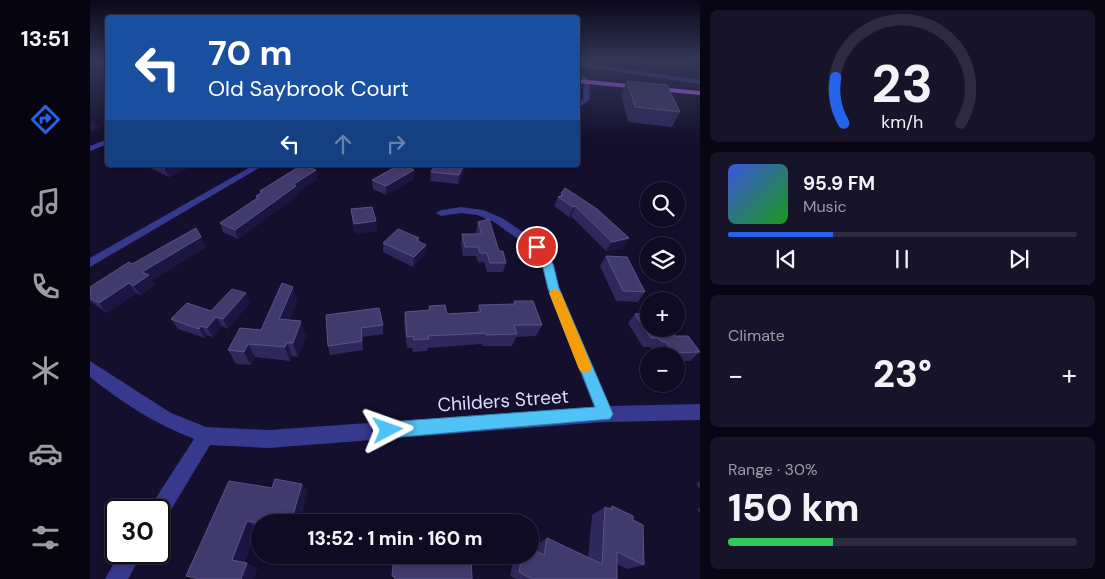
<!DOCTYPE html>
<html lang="en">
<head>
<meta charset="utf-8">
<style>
	:root { --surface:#0e0b22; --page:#17142a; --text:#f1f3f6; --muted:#9b9ba5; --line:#2e2b40; --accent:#2563eb }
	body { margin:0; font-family:"DM Sans",sans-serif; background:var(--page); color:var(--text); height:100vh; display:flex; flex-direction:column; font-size:19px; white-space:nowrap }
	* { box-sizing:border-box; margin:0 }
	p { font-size:16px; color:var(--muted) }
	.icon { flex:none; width:28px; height:28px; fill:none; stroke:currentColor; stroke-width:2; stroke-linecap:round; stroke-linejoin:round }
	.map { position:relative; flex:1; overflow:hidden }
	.sheet { display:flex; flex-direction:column; gap:10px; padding:10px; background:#080613; width:405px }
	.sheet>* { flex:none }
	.guide { position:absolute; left:15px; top:15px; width:475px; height:152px; border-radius:5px; box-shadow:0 2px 8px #0003,0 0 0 1px var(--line); background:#1a4fa0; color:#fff; overflow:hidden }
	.controls { position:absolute; left:550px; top:182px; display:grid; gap:10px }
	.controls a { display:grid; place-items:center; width:45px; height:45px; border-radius:50%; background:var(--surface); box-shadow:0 2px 8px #0003,0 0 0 1px var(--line); font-size:25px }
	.speed { position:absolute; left:15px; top:499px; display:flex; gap:10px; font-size:25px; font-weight:700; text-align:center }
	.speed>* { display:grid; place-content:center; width:65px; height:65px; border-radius:50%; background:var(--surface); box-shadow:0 2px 8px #0003,0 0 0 1px var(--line); line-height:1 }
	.speed .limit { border:2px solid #111; border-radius:8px; background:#fff; color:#111 }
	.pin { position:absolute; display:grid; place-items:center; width:42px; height:42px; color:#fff; margin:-21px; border:2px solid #fff; border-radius:50%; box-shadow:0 1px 5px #0007 }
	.me { position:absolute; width:55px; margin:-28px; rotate:86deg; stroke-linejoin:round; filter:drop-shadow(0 0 4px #0008) }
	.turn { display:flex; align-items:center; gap:18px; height:105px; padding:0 20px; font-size:22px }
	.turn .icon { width:65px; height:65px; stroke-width:2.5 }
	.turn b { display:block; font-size:35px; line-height:42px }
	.lanes { display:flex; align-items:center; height:48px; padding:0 20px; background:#0003; justify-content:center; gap:25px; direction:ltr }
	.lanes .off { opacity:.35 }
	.big { font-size:38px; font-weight:800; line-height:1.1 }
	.sheet .widget { flex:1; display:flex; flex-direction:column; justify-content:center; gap:8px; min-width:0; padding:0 18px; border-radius:8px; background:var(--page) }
	.sheet .dial { align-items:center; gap:0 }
	.dial svg { height:130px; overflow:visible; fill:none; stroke:var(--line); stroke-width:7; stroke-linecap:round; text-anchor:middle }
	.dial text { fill:var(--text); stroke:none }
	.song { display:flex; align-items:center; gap:15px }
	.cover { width:60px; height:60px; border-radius:8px; background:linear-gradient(135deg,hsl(230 70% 55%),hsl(120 70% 35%)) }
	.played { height:5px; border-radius:2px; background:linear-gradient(90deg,var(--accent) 30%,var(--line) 30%) }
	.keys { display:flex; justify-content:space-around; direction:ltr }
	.heat { display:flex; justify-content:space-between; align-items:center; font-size:28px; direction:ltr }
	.charge { height:8px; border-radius:4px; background:linear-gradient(90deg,#34c759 30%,var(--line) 0) }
	.trip { position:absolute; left:161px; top:514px; width:288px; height:50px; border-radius:25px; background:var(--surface); box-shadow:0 2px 8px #0003,0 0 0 1px var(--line); font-weight:800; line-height:50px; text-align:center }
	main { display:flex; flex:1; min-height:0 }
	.dock { display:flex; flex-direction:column; width:90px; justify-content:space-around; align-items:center; background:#06040e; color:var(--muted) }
	.dock .icon { width:35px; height:35px }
	.dock .current { color:var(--accent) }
	.dock b { font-size:22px; color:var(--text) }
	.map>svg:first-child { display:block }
</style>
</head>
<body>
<main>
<nav class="dock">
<b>13:51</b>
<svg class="icon current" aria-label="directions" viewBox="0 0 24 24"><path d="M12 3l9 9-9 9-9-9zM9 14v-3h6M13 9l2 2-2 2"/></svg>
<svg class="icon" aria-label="music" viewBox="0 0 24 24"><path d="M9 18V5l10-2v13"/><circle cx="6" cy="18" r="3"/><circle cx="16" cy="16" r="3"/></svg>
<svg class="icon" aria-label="phone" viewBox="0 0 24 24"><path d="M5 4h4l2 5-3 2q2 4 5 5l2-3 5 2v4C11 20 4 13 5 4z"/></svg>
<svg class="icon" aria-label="climate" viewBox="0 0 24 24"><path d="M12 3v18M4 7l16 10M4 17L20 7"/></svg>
<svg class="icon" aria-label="car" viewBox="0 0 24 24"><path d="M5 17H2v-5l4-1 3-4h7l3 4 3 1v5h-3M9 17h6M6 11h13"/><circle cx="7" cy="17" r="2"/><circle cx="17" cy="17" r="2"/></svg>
<svg class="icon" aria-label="filters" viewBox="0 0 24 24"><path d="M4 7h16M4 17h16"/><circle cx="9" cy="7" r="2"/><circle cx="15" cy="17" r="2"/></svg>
</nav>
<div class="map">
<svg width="610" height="579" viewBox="0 0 610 579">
	<rect width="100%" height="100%" fill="#130f2d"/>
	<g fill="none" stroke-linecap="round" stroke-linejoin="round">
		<!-- minor -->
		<path fill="#37398f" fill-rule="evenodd" d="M494 75 500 82 499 100 488 108V103L493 99 494 82 491 77Z
			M18 139V144L0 151V146Z
			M164 165H174L0 267V258Z
			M371 207 393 210 412 218 451 244 464 264 469 288 520 406 610 404V420L515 422 179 448 120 445 76 518 69 521V510H60L62 504 104 439C66 424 32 403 0 377V361L81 413 116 427 179 430 504 407 457 288 452 264 443 250 404 222 387 215 371 213 351 216 346 213 351 210Z
			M30 552H53L38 579H15Z"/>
		<!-- tertiary -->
		<path fill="#37398f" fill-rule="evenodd" d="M488 62 610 80V84L488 66Z"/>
		<!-- primary -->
		<path fill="#bb62ff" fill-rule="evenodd" d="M488 79 610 91V95L488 83Z"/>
	</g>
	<!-- wall -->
	<path fill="#2e285b" d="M0 60H18L8 67 0 65Z
		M533 60H593L588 69Z
		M537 81 590 112 582 127 538 122 531 95Z
		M54 165H103L79 177Z
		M375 169 368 184 340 181 341 172Z
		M228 179 207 192 208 195 148 239 133 232 130 223 166 199V196L171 193 170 191Z
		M324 179 296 195 283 189 282 180Z
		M471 193 539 238 533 248 516 251 481 216 479 217 464 206 468 197 470 196Z
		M261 209 286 221 287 231 265 234 262 218Z
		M388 222 416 263 413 272H397L394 262H388L386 256H373L371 243 372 234H387L386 231Z
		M329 238V241L336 245 335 254 323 267 293 252V243Z
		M116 247 62 280 65 285 51 295 46 293 17 313 0 301V287L42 264Z
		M516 256 555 292 548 302 526 301 510 266Z
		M156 293 160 302 138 329 132 326 123 337 117 335 115 338 88 329 81 319 121 311Z
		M424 301 452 325 446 336 426 337 422 346H392V344L338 348 337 351 323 352 322 348H317L314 324 315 312 338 311 339 306 357 314 387 312 389 305H423Z
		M207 302 199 320 216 335 208 357 202 356 200 361 165 357 161 365 146 364 138 350 171 330Z
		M545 314 585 336 610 352 600 361H586V356H571L567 351H563L560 347H553L538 323Z
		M236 315 293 325V334L272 337 273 350 240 355 238 346Z
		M610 481V489L606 484Z
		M212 484 218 492 170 522V529L167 528 154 563 167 568 163 579H108L182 488Z
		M522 506 543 520 554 565 537 569 527 564V579H426L420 576 424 555H440L445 550 447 544 457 538 498 558 502 515 515 507 518 508Z
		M610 507V513L607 510Z"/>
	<!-- shaded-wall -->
	<path fill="#1b1641" d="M5 60H18V65L8 67Z
		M4 121 9 129 0 132V123Z
		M82 165H103L79 177 74 168Z
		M374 165H376L375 169 368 184 369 175Z
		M226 170 228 179 207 192 208 195 148 239 145 230 204 184Z
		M324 170V179L296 195V186Z
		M485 206 481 216 479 217 483 207Z
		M286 221 287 231 265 234 264 224Z
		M111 237 116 247 62 280 65 285 51 295 43 286 52 272Z
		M539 238 533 248 516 251 522 242Z
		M336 245 335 254 323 267 324 257Z
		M39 283 46 293 17 313 9 303Z
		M203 287 207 302 194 333 189 319Z
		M156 293 160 302 138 329 133 319Z
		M126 317 132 326 123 337 117 328Z
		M211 321 216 335 208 357 203 343Z
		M111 326 117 335 115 338 109 329Z
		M197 343 202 356 200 361 195 347Z
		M158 344 165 357 161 365 154 352Z
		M212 484 218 492 210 522H201Z
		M157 521 167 528 153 565 142 560Z
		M157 563 167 568 163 579H151Z"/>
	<!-- building -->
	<path fill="#413b6d" stroke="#595484" d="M573 60H593L591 63Z
		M537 81 577 85 590 112 545 107Z
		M67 165H82L74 168Z
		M212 165 226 170 204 184 206 186 145 230 130 223 169 197 166 196 172 192 170 191Z
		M309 165H313L324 170 296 186 282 180Z
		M345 165H374L369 175 341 172Z
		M475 188 507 209 539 238 522 242 485 206 483 207 468 197 473 195 471 193Z
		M282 207 286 221 264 224 261 209Z
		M399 219 409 251H413L416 263H400L397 253H390L388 247H375L372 234H392L388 222Z
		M106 228 111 237 52 272 59 275 43 286 39 283 9 303 0 298V287L39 262 42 264Z
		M308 229 329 238 326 240 336 245 324 257 293 243Z
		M516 256 537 257 555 292 533 291Z
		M192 283 203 287 189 319 211 321 203 343H197L195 347 158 344 154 352 138 350 150 328 171 330Z
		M142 289 156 293 133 319 126 317 117 328 111 326 109 329 81 319 97 303 121 311Z
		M424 301H443L452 325H424L427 334 396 335V333L338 336 339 339 324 340 323 336 317 337 315 312 340 310 339 306 355 305 357 314 391 312 389 305 425 304Z
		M289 308 293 325 271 328 272 341 238 346 236 315Z
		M559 313V329H580L585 336H598L610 352 583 353 576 342H572L568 338H561L545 314Z
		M185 479 212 484 201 522 170 523 157 521 142 560 157 563 151 579H109L96 576 139 481 182 488Z
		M522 506 543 516V520L553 525 554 565 527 552V579H442L429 572 432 555H440V548L454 555 457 538 512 564 515 507 522 510Z
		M304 555H381L382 579H304L305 577 302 576Z"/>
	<!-- sky -->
	<linearGradient id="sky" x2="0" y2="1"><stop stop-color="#0a0819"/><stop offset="0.43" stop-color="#333757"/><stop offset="1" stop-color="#333757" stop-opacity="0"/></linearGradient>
	<rect width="610" height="141" fill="url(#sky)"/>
	<!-- route -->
	<path fill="#4fc3f7" stroke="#337fa1" d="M447 244 451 245 463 264 469 288 523 414 520 419 298 438 292 435 290 430 292 425 298 422 505 407 458 288 452 264 442 247Z"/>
	<!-- slow -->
	<path fill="#f59e0b" d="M465 288 471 293 502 367 500 371 495 373 490 371 488 367 459 293Z"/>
	<g text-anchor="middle" stroke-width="5" stroke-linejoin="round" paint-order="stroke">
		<!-- near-street labels -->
		<g font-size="19" fill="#dddbff" stroke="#130f2d">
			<text transform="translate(413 400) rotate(-4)" y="7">Childers Street</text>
		</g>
	</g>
</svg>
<div class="controls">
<a><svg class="icon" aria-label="search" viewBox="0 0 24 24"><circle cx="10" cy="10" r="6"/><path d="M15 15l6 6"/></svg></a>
<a><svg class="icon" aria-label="layers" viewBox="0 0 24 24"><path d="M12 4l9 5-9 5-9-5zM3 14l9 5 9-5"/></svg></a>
<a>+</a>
<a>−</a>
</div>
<div class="speed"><div class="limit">30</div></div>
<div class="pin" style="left:447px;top:247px;background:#d93025"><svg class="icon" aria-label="arrive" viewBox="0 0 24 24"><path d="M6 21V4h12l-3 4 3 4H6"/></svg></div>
<svg class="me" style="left:298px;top:430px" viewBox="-20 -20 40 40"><path d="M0-17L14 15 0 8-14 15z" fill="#4fc3f7" stroke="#fff" stroke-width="4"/></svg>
<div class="trip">13:52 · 1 min · 160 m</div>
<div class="guide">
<div class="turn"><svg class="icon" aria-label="left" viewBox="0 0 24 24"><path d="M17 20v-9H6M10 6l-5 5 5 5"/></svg><div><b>70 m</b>Old Saybrook Court</div></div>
<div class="lanes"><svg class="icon" aria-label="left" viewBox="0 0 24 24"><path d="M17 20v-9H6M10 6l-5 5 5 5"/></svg><svg class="icon off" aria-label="ahead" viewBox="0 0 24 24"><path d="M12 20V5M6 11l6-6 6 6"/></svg><svg class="icon off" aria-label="right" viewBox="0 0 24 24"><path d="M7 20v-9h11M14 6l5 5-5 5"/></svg></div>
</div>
</div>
<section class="sheet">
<div class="widget dial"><svg viewBox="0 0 100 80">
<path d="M14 69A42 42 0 1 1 86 69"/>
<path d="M14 69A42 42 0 0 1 9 41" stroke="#2563eb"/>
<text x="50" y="56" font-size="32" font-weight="700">23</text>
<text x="50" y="72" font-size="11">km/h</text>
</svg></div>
<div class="widget">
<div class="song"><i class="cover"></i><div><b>95.9 FM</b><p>Music</p></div></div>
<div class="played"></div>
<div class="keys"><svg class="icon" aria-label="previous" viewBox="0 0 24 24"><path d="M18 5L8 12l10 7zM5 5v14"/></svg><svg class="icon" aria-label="pause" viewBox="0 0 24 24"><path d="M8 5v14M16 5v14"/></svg><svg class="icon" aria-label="next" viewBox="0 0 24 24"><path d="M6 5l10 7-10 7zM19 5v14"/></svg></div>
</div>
<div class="widget"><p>Climate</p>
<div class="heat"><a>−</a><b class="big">23°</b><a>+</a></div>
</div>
<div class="widget"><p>Range · 30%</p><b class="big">150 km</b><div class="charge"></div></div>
</section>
</main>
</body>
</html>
